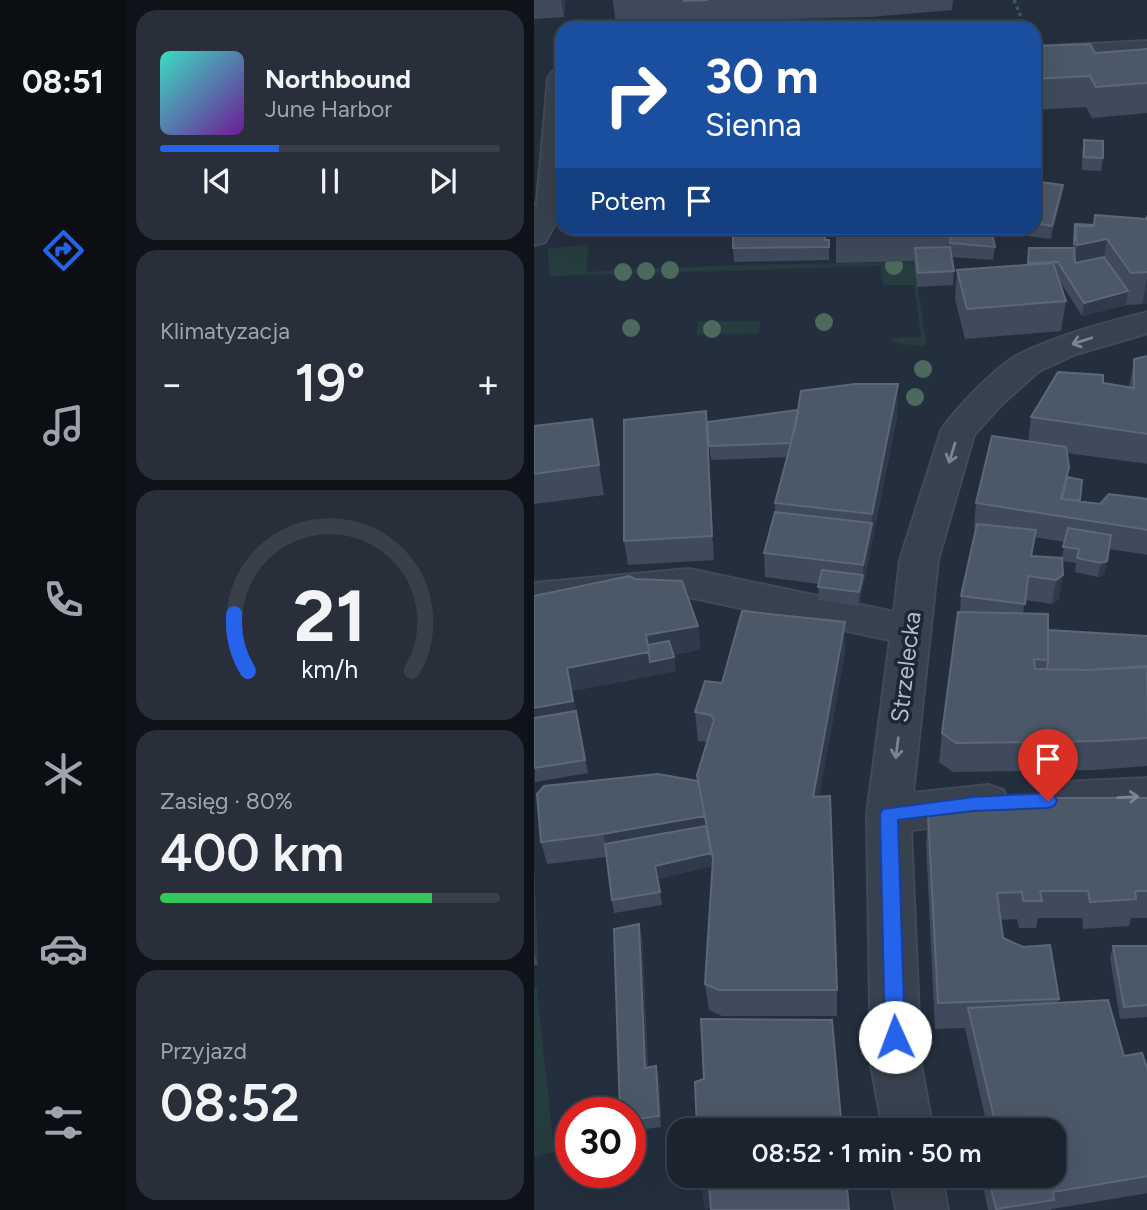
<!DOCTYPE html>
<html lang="pl">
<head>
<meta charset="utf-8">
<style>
	:root { --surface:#1b232e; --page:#282f3a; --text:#f1f3f6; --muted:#a0a4aa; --line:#39404a; --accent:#2563eb }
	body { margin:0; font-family:Figtree,sans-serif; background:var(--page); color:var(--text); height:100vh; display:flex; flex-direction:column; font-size:26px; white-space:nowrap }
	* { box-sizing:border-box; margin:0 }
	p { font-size:23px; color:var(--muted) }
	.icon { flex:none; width:38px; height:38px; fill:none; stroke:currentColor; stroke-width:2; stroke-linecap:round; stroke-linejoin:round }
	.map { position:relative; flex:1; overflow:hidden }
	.details { display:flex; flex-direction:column; gap:10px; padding:10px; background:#0f1319; width:408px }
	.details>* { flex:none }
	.banner { position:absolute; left:21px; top:21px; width:486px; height:214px; border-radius:21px; box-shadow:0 7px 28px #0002,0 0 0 2px var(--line); background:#1a4fa0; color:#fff; overflow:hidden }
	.speed { position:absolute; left:21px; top:1097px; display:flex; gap:14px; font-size:35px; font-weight:700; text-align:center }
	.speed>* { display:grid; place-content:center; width:91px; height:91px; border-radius:50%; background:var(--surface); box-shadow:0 7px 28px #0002,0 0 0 2px var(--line); line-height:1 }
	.speed .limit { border:10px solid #d22; background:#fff; color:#111 }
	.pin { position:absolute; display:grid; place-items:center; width:60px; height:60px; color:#fff; margin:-72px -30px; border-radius:50% 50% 50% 0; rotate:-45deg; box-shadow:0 0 7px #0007 }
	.pin .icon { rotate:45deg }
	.me { position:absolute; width:77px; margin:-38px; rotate:358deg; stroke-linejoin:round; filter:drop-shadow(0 0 5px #0008) }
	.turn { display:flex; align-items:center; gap:24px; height:147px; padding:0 35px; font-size:32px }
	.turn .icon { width:91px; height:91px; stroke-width:2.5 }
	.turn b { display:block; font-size:49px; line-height:60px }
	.then { display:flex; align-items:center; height:66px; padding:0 35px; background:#0003; gap:14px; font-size:26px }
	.big { font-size:52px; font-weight:600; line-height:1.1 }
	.details .widget { flex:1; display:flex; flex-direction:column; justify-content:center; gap:10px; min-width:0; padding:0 24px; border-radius:21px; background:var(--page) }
	.details .dial { align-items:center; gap:0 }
	.dial svg { height:182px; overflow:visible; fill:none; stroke:var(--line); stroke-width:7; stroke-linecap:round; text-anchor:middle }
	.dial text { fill:var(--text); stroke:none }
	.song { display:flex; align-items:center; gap:21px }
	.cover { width:84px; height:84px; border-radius:10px; background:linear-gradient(135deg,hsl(170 70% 55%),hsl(280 70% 35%)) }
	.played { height:7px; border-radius:4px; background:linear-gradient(90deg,var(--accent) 35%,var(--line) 35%) }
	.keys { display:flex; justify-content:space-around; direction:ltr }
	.heat { display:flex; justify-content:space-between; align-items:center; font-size:38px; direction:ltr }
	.charge { height:10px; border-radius:5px; background:linear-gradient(90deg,#34c759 80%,var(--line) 0) }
	.trip { position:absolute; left:133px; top:1118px; width:399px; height:70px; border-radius:21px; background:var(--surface); box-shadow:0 7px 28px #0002,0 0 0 2px var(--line); font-weight:600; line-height:70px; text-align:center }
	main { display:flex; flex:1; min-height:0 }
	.dock { display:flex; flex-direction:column; width:126px; justify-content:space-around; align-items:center; background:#0b0e12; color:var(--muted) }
	.dock .icon { width:49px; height:49px }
	.dock .active { color:var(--accent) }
	.dock b { font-size:32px; color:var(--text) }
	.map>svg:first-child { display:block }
</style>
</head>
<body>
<main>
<nav class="dock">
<b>08:51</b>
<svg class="icon active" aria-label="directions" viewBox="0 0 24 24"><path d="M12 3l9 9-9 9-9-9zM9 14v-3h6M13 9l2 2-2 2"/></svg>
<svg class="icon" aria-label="music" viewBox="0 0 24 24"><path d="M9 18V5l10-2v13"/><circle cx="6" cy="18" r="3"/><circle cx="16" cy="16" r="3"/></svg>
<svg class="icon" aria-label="phone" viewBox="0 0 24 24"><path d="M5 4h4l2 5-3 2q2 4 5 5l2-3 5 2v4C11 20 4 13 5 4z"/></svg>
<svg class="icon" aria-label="climate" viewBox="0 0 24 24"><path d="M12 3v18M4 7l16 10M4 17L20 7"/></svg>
<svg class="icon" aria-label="car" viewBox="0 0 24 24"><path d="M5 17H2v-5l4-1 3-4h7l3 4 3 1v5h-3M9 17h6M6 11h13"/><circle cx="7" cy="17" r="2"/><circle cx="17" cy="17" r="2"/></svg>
<svg class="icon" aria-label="filters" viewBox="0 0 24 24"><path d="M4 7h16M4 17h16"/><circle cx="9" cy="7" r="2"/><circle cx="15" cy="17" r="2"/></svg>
</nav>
<section class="details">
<div class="widget">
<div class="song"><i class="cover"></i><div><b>Northbound</b><p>June Harbor</p></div></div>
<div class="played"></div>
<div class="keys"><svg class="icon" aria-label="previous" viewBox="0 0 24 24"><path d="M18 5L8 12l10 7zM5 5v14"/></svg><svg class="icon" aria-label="pause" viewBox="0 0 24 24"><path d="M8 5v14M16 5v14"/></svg><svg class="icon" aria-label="next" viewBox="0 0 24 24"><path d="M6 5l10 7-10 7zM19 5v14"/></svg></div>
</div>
<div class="widget"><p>Klimatyzacja</p>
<div class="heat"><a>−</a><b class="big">19°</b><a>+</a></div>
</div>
<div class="widget dial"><svg viewBox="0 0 100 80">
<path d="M14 69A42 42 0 1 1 86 69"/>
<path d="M14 69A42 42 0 0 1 8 44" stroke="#2563eb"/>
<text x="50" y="56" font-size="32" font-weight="700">21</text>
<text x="50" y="72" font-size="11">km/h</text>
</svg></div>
<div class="widget"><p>Zasięg · 80%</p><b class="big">400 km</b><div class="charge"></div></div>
<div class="widget"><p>Przyjazd</p><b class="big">08:52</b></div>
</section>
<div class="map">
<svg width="614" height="1210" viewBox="0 0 614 1210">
	<rect width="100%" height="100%" fill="#242f3e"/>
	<!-- green -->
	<path fill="#263c3f" d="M54 244 53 272 200 265 380 262 392 342 391 346 367 344 358 341 357 338 387 337 380 285H349L347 266 15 276 14 249Z
		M226 321 225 333 163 335 164 322Z
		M0 988H3L20 1152 0 1157Z"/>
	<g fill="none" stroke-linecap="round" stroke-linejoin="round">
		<defs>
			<path id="minor" d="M614 41V57L500 63V47Z
				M27 70 28 211 11 242 0 245V208L3 202 14 78 18 72Z
				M614 312V333L542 354 505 371 467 405 440 435 404 560 379 793 454 785 469 790 476 803 469 816 454 821 377 830 387 1065 399 1130H349L337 1065 333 814 356 640 155 597 0 611V583L155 569 360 612 366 560 407 431C420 410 462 367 484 355 524 335 570 323 614 312Z
				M614 778V814L528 818 513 813 506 800 513 787 528 782Z
				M356 1176H408L414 1210H362Z"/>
		</defs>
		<!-- minor casing -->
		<use href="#minor" stroke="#414a57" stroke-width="4"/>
		<!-- path -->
		<path stroke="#3f5557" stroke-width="3.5" stroke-dasharray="3.5 3.5" stroke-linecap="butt" d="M480 0 489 22"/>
		<!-- minor -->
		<use href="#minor" fill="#38414e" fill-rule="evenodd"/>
	</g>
	<!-- trees -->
	<g fill="#4b6a5d">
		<circle cx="360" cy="266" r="9"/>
		<circle cx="136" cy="270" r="9"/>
		<circle cx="112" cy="271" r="9"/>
		<circle cx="89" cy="272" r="9"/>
		<circle cx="290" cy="322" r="9"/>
		<circle cx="97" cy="328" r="9"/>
		<circle cx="178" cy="329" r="9"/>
		<circle cx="389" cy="369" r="9"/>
		<circle cx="381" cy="397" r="9"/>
	</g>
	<!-- wall -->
	<path fill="#3f4b5c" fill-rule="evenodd" d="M0 0H31L30 17 0 19Z
		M79 0H419L418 10 336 17 205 20 82 27Z
		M500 46 561 53 614 49V113L558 118 552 107 500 110Z
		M550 140 569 158 567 171 548 170V153Z
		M500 181 529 185 527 198 517 239 478 234V228H500Z
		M561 215 612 219 614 215V303L608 304 592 305 548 316 525 280 532 301 527 331 431 339 421 299 423 270 493 265 495 248H539L541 224 560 225Z
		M302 228 417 230 433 229V228H457L461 247 459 260 418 257 420 271 419 285 383 287 380 261 302 263Z
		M291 240H295V260L200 262 199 248Z
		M614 356V464L532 453 535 467 533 477 548 480 546 501 566 504 614 499V555L575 549 570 575 564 577 541 572 542 563 529 561 525 599 518 604 491 600 489 614 514 630 614 636V766L559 770 419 772 405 762 408 733 426 612 427 596 442 527H440L442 503 494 442 497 417 569 383 595 388 600 359ZM501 537 531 542 528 558 498 556Z
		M363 417 325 606 284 600 285 584 231 577 230 553 241 512V503L253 457 177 460 174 435 180 560 94 565 90 541 173 422Z
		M58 419 70 495 0 504V426Z
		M0 596 167 649 139 655 142 671 38 691 54 773 1 782Z
		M311 622V652L285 796 303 990V1016H188L175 1010 171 984 178 866 124 879 128 905 80 913 78 900 73 857 13 864 7 842 164 781 173 742 164 741 161 712 188 683Z
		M614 798V918H597L595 926 549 929 548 918H504L502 928H485L483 919 466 920 469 938 525 999 524 1003 590 1056 614 1071V1193L518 1209 517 1210H454L447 1176H520V1130H454L431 1028 401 1029 392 843 394 815Z
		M0 869 4 965H0Z
		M108 937 114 1068 122 1066 125 1078 127 1127 96 1131V1113Z
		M579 946H614V1017L586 1019 576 958Z"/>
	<!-- shaded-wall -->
	<path fill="#2f3b4b" d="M27 0H31L30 17Z
		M529 185 527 198 517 239 518 226Z
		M573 239 568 271 539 277 543 245Z
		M614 274V303L608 304Z
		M594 291 592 305 548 316 550 303Z
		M364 384 363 417 325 606V592L329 575V565L338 523V514Z
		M172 411 174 435 180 560 178 536Z
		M58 419 63 448 70 495 65 465Z
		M573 561 570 575 564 577 567 563Z
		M529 575 525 599 518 604 522 580Z
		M311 622V652L280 825 279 797Z
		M164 626 167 649 116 659 140 657 142 671 38 691 54 773 44 724 0 733V708L33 668 112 635Z
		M171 816 174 839 74 857 69 834Z
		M177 853 179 866 124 879 121 866Z
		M0 869V870L4 965 0 952Z
		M105 924 108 937 114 1080 111 1068Z
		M122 1066 125 1078 127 1127 125 1116Z
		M175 1185 179 1207 171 1210 167 1187Z"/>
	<!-- building -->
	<path fill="#4b5868" stroke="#5c6777" stroke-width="2" d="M150 0H174L150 1Z
		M556 44 561 53 614 49V83L562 87 556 76 500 79V46Z
		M550 140 569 141V158L550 157Z
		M500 181 529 185 518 226 500 223Z
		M561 215 612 219 614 215V272L597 273 573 239 543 245 542 226H560Z
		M541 224 560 225V226H542L540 245Z
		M199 228H291V240H295V247L199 248Z
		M302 228H417V231L302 234Z
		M434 228H457L461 247 416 243 417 230 434 229Z
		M416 247 420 271 384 273 381 248Z
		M495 248H540L541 263 570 257 594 291 550 303 524 262 494 263Z
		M519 263 532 301 433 309 423 270Z
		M614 356V434L497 417 524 372 569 375V383L600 388V359Z
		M321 384H364L338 514 241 503 262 424 267 391Z
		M264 410 257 443 175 446 173 422Z
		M172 411 178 536 90 541V420Z
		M58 419 65 465 0 474V426Z
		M458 436 532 447 535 467 527 499 566 504 575 494 614 499V530L442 503Z
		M533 477 548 480 546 500 528 499Z
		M241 512 338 523 329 565 230 553Z
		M443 524 502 530 497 556 528 558 529 575 522 580 494 576 491 604 427 596Z
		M534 528 577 535 573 561 567 563 543 558 545 549 529 547Z
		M288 570 329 575 325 592 284 587Z
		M95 576 101 579 148 581 164 626 112 635 115 652 33 668 39 701 0 708V596Z
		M208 611 311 622 279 797 296 796 303 990H185L171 984 179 859 163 775 180 720 177 715 161 712 171 681 188 683Z
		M424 612 514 614V660L500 659 501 669 554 670 613 666 614 738 566 741 422 743 408 733Z
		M514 630 614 636V667L554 670 513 669 514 660Z
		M135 641 140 657 116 662 114 645Z
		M42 711 51 760 0 768V718Z
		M124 774 164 781 171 816 69 834 7 842 3 794 10 786Z
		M514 798H614V891H601L602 899 556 902 554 891H506L508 901H489L488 892 463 893 469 938 489 947 516 945 525 999 404 1003 394 815 414 801Z
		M172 826 177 853 121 866 126 892 78 900 71 844Z
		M105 924 111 1068 122 1066 125 1116 96 1120V1113H86L80 929Z
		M579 946H614V1005L590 1007Z
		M574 1000 590 1056 608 1053 614 1071V1176L519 1192 520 1200 462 1209 454 1176H520V1130H463L434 1008Z
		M167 1019 298 1020 308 1130H163L161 1082 170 1079Z
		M166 1176H312L315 1210H177L175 1185 167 1187Z"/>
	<!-- one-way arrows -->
	<defs><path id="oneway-shaft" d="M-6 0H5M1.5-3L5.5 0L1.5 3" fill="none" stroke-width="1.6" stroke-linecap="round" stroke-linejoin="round" transform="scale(1.75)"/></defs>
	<g stroke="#7c8592">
		<use href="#oneway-shaft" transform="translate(548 341) rotate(162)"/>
		<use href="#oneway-shaft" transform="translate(418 453) rotate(107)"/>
		<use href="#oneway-shaft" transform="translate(363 748) rotate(97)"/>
		<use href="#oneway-shaft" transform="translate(594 797) rotate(-3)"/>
	</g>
	<!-- route -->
	<path fill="#2563eb" stroke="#184099" stroke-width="2" d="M514 793 520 795 523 801 520 806 514 808 439 811 364 820 371 1037 368 1044 361 1047 354 1044 351 1037 346 814 349 809 439 797Z"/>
	<g text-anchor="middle" stroke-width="7" stroke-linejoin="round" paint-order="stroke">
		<!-- street labels -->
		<g font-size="24" fill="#b4bcc9" stroke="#1d2633">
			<text transform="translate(372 667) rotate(-83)" y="8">Strzelecka</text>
		</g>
	</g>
</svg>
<div class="speed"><div class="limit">30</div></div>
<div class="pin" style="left:514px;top:801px;background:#d93025"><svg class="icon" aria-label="arrive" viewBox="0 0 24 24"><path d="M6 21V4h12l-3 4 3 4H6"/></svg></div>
<svg class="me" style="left:361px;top:1037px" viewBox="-20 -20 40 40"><circle r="19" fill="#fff"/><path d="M0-13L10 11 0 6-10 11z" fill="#2563eb"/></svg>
<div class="trip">08:52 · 1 min · 50 m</div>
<div class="banner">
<div class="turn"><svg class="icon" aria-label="right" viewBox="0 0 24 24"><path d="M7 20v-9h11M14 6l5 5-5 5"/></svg><div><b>30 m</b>Sienna</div></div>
<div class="then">Potem<svg class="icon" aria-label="arrive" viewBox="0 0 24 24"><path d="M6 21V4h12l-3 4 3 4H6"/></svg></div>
</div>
</div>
</main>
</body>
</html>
